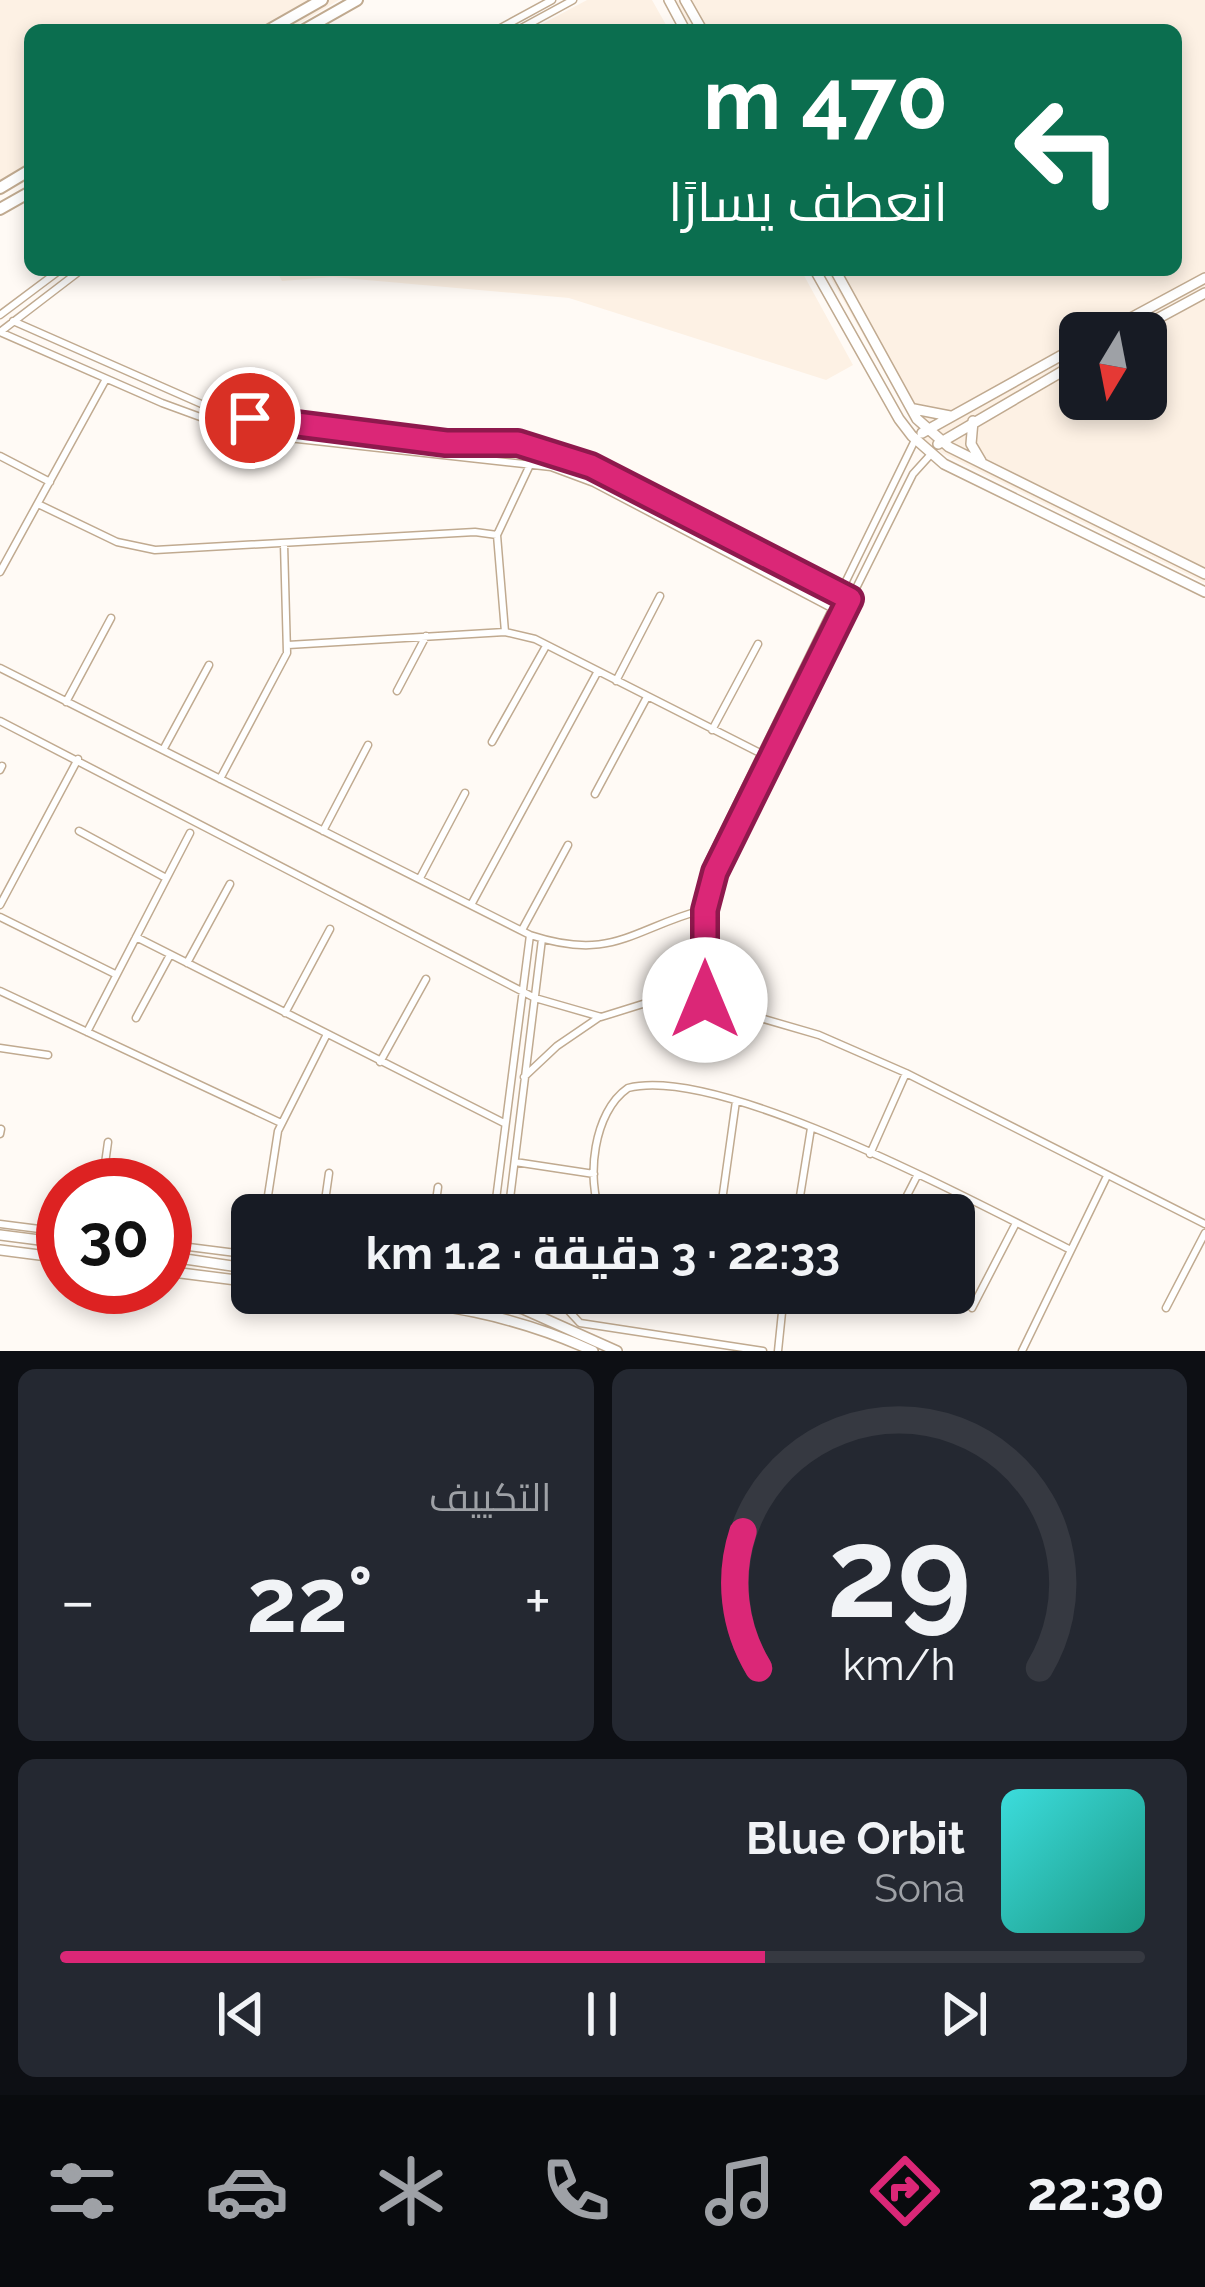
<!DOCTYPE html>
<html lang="ar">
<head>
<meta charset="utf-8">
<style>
	:root { --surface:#171b24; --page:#242831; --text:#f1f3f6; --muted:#9ea1a6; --line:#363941; --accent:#db2777 }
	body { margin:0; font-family:Raleway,Cairo,sans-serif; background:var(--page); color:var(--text); direction:rtl; height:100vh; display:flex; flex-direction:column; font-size:45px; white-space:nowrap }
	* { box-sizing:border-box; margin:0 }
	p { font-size:39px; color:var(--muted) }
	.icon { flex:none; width:66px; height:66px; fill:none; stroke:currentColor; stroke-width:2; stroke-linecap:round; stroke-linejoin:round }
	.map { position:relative; height:1351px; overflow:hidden; direction:ltr }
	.details { display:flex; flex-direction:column; gap:18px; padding:18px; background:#0d0f14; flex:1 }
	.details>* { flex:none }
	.guide { position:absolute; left:24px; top:24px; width:1158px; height:252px; border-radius:18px; box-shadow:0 6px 18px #0003; direction:rtl; background:#0b6e4f; color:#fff; overflow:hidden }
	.needle { width:78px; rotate:190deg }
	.tools { position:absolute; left:1059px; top:312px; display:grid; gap:24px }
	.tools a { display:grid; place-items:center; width:108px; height:108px; border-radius:18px; background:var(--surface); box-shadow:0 6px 18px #0003; font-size:60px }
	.speed { position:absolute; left:36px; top:1158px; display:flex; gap:24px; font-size:60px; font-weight:700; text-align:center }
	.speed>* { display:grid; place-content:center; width:156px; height:156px; border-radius:50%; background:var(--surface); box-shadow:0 6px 18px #0003; line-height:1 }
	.speed .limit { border:18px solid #d22; background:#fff; color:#111 }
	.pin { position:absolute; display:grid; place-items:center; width:102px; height:102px; color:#fff; margin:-51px; border:6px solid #fff; border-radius:50%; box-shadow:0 3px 12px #0007 }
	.me { position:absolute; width:132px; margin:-66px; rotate:0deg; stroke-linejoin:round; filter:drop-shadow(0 0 9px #0008) }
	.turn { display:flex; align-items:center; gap:42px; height:252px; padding:0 36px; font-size:54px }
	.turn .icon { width:156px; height:156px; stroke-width:2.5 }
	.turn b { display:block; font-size:84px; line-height:102px }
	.big { font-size:90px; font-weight:700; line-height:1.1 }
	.details .card { flex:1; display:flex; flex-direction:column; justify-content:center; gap:18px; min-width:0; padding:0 42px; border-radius:18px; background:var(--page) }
	.details .dial { align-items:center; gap:0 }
	.dial svg { height:312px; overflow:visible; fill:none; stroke:var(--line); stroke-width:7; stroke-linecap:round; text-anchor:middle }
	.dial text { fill:var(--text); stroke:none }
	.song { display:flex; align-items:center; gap:36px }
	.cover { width:144px; height:144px; border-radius:18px; background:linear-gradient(135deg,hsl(180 70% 55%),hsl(170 70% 35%)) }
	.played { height:12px; border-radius:6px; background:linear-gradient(90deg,var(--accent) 65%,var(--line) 65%) }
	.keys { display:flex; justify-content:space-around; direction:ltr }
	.heat { display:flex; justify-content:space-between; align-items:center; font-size:66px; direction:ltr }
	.details .tiles { flex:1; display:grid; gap:18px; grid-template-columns:1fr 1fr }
	.card:last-child { grid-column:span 2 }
	.trip { position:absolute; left:231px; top:1194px; width:744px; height:120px; border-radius:18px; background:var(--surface); box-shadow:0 6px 18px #0003; font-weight:700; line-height:120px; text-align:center; direction:rtl }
	.menu { display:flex; height:192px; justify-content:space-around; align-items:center; background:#090b0e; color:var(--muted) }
	.menu .icon { width:84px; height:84px }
	.menu .active { color:var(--accent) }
	.menu b { font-size:54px; color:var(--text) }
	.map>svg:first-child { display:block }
</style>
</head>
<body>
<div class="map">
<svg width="1205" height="1351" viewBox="0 0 1205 1351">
	<rect width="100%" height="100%" fill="#fffaf5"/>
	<!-- built -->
	<path fill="#fdf1e4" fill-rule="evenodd" d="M0 0H339L288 30H30V179L0 196Z
		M587 0H652L669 30H531Z
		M676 0H1205V583L942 453 922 438 826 270H1176V30H692ZM1080 333H1146V399H1080Z
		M276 270H801L853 365 826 380 569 298 333 277 282 281Z"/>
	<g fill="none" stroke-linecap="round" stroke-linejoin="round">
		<defs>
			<path id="street" d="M497 30 552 0
				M518 30 573 0
				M0 315 60 270
				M13 321 206 406 250 419 446 443H518L591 467 850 599
				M0 332 162 403 244 433 551 467 594 483 843 614
				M0 332 81 270
				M0 456 50 482
				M38 504 117 542 155 550 475 532 497 535
				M0 572 106 379
				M505 632 497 535 529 467
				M288 645 505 632 535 639 760 753
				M0 668 530 935C613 962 631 929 705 909
				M616 681 660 596
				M397 691 426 636
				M66 702 111 618
				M0 721 535 998 601 1017 662 998 688 997 819 1035 906 1073 1205 1224
				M712 730 758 644
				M492 742 546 646
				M163 750 209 665
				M0 770 2 766
				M220 779 287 653 284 544
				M595 794 647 697
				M79 831 166 878
				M323 831 368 745
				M420 878 465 793
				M0 905 78 759
				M471 905 598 671
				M0 917 115 974
				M522 930 568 845
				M136 937 504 1123
				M187 963 230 884
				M0 991 281 1123
				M688 997C702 951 690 908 709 861L915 440
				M705 1000V909L715 871 903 494 913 474 932 453
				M285 1013 330 929
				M136 1018 170 955
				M87 1032 190 833
				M0 1048 48 1055
				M380 1062 426 979
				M524 1077 557 1046 598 1018
				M0 1134 1 1129
				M870 1154 906 1073
				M515 1162 594 1174
				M102 1185 108 1142
				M265 1215 278 1131 327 1034
				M323 1215 329 1173
				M434 1215 438 1187
				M494 1215 530 935
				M508 1215 542 939
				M601 1215C586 1179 593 1112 628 1088 721 1064 977 1204 1069 1249
				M720 1215 736 1101
				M797 1215 811 1128
				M897 1215 917 1176
				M0 1224 63 1232
				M165 1244 252 1255
				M552 1293 580 1323 763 1351
				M972 1308 1016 1223
				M1166 1308 1205 1233
				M778 1351 784 1293
				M1022 1351 1107 1176"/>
			<path id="secondary" d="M669 0 685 30
				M685 0 702 30
				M815 270 899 419 912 436 944 464 1205 592
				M835 270 917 419 949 447 1205 574
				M1103 333 1205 278
				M1131 333 1205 293
				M914 409 950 416
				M973 421 971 444 981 461
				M922 433 1080 345
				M938 444 1080 361
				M0 1235 63 1243
				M0 1250 63 1258
				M165 1256 252 1269
				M165 1271 252 1282
				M342 1293C435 1304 506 1311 593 1351
				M447 1293 523 1309 617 1351"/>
			<path id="primary" d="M269 30 322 0
				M304 30 357 0
				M0 188 30 170
				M0 209 30 192"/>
		</defs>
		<!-- street casing -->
		<use href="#street" stroke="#c0aa90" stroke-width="9"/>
		<!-- secondary casing -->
		<use href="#secondary" stroke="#c0aa90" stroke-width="12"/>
		<!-- primary casing -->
		<use href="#primary" stroke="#c0aa90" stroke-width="14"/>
		<!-- street -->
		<use href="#street" stroke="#fff" stroke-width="6"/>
		<!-- secondary -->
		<use href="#secondary" stroke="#fff" stroke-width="9"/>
		<!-- primary -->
		<use href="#primary" stroke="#fff" stroke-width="10"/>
	</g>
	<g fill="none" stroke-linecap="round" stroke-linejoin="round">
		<defs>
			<path id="route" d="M250 418 446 443H518L591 466 850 599 715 872 705 910V1000"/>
		</defs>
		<!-- route casing -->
		<use href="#route" stroke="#8e194d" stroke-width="30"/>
		<!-- route -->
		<use href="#route" stroke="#db2777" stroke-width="21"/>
	</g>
</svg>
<div class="tools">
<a><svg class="needle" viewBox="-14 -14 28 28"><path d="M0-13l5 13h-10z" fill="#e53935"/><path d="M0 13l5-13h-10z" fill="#9ea1a6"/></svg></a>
</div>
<div class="speed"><div class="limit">30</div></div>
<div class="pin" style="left:250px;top:418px;background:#d93025"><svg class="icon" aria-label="arrive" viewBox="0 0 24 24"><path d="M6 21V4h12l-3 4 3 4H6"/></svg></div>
<svg class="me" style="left:705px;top:1000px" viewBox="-20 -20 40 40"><circle r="19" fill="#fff"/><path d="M0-13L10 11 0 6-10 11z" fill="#db2777"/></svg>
<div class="trip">22:33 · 3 دقيقة · 1.2 km</div>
<div class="guide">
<div class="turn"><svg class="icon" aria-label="left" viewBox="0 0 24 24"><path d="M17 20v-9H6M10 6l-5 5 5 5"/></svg><div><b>470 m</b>انعطف يسارًا</div></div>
</div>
</div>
<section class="details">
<div class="tiles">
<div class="card dial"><svg viewBox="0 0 100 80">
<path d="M14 69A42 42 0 1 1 86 69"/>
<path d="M14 69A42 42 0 0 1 10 34" stroke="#db2777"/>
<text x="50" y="56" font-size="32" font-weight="700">29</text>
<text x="50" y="72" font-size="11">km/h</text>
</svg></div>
<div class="card"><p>التكييف</p>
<div class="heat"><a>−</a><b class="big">22°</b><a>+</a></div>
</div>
<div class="card">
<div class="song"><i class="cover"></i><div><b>Blue Orbit</b><p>Sona</p></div></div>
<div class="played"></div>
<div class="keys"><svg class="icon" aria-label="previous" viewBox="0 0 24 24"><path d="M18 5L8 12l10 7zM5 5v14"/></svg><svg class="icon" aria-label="pause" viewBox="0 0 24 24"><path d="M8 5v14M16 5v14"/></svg><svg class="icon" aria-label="next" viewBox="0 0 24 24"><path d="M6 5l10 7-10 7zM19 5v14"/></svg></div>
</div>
</div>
</section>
<nav class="menu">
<b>22:30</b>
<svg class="icon active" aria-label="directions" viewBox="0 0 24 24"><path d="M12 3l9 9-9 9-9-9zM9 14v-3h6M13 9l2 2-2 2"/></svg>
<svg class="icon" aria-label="music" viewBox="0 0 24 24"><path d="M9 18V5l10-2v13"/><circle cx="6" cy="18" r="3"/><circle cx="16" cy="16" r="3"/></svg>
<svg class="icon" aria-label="phone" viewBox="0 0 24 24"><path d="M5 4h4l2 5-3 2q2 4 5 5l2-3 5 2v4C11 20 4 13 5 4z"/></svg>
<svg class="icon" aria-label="climate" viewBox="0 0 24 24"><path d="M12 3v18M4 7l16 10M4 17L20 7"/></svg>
<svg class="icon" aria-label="car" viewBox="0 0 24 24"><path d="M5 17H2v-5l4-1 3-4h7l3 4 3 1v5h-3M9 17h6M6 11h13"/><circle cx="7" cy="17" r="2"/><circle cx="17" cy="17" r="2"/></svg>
<svg class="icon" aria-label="filters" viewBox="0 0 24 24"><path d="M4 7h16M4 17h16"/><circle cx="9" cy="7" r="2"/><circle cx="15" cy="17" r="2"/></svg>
</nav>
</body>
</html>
